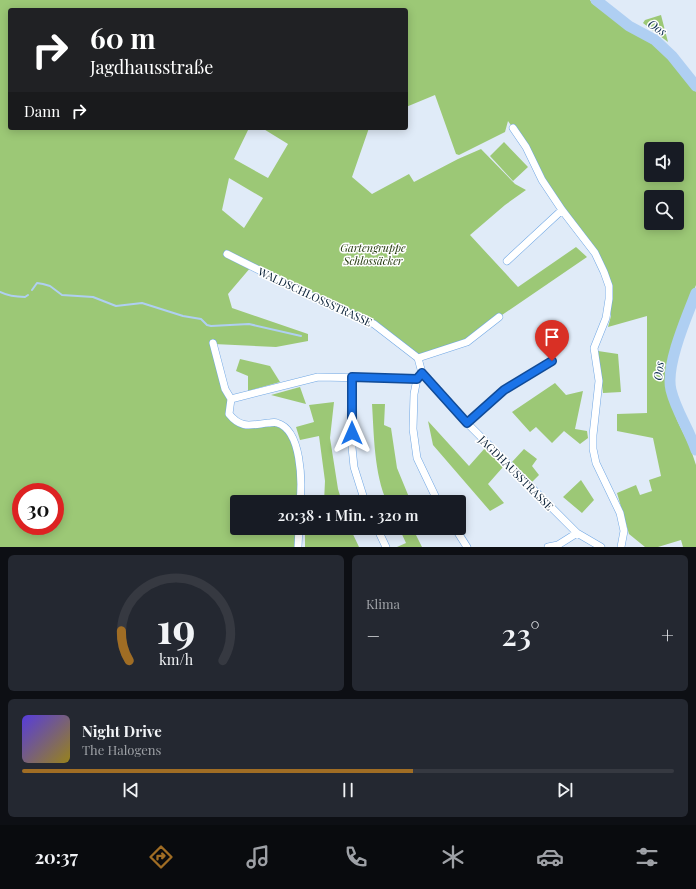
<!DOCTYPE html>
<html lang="de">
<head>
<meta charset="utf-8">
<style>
	:root { --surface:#171b24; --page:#242831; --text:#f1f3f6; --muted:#9ea1a6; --line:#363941; --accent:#a06d24 }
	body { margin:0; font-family:"Playfair Display",serif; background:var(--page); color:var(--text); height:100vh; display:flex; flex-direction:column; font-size:15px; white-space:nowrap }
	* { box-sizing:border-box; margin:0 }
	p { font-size:13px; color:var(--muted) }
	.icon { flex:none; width:22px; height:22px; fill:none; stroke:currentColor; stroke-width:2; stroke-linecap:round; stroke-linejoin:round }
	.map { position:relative; height:547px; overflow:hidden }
	.details { display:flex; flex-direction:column; gap:8px; padding:8px; background:#0d0f14; flex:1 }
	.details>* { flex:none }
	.guide { position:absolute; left:8px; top:8px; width:400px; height:122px; border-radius:4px; box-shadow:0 2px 10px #0003; background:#202124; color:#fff; overflow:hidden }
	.controls { position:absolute; left:644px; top:142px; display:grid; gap:8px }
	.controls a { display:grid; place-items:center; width:40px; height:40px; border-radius:4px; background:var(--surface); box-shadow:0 2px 10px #0003; font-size:20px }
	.speed { position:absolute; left:12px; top:483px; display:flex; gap:8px; font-size:20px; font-weight:700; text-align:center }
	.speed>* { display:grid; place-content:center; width:52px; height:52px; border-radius:50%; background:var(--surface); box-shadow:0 2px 10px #0003; line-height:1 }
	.speed .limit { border:6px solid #d22; background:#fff; color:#111 }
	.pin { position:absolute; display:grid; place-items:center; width:34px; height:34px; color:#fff; margin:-41px -17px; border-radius:50% 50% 50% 0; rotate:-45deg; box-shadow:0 0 4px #0007 }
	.pin .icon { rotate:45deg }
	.me { position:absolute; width:44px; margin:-22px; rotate:0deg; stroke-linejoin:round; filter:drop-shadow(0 0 3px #0008) }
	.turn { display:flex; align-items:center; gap:14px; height:84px; padding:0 16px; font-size:18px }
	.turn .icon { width:52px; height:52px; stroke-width:2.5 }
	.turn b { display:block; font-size:28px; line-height:34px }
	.then { display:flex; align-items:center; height:38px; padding:0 16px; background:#0003; gap:8px; font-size:15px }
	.big { font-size:30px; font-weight:600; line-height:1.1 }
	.details .widget { flex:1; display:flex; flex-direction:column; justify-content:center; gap:6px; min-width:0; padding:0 14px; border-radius:6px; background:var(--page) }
	.details .dial { align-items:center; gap:0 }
	.dial svg { height:104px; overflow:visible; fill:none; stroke:var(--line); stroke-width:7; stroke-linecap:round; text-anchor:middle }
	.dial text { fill:var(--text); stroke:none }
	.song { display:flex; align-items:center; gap:12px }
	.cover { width:48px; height:48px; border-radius:6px; background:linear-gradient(135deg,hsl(250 70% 55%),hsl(50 70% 35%)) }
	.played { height:4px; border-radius:2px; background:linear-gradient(90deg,var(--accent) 60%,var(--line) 60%) }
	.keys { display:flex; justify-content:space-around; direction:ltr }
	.heat { display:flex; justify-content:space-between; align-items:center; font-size:22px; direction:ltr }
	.details .tiles { flex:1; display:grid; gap:8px; grid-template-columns:1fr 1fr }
	.widget:last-child { grid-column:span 2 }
	.trip { position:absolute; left:230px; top:495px; width:236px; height:40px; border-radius:4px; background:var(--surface); box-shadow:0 2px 10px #0003; font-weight:600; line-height:40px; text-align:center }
	.tabs { display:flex; height:64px; justify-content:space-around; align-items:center; background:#090b0e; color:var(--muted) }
	.tabs .icon { width:28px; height:28px }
	.tabs .selected { color:var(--accent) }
	.tabs b { font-size:18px; color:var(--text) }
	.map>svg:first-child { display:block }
</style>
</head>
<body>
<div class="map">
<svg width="696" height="547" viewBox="0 0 696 547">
	<rect width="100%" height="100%" fill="#e0ebf8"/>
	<!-- green -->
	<path fill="#9cc876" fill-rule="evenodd" d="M0 0H590L593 4 617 21 652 43 667 55 684 74 696 92V285L677 335 669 363 668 392 677 420 690 447 696 465V547H683L681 540 658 547H645L629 534 617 493 636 485 640 495 652 491 649 480 661 476 653 438 617 431V414L647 413V316L608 327 611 316 604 272 562 210 526 147 508 121 505 132 459 155 456 154 435 95 406 107V10H10V128H249L234 159 268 178 288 144 262 128H369L352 177 372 194 409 174 414 182 458 159 481 149 515 184 526 190 505 205 470 235 518 287 576 247 587 257 467 339 418 355 392 334 251 267 228 294 232 308 308 334V341L276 347 214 344 231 399 229 414 235 422 277 423 294 437 300 502H237V528H299L298 547H0ZM651 149H677V175H651ZM229 178 263 198 244 228 222 210ZM651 197H677V223H651ZM21 492H55V526H21Z
		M661 15 668 42 643 23 645 20Z
		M504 142 528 167 513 181 490 156Z
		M598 351 618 354 621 392 603 393Z
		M240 359 270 366 280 382 248 391V376L236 371Z
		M555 383 566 395 583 391 575 429 587 431 588 438 580 444 564 431 552 443 536 427 530 432 512 412Z
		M300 387 306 404 271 395Z
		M334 402 330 438 338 489 342 502H324L325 481 319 436 300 440 296 427 314 422 309 405Z
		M372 404H385L384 425 391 428 397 468 411 502H387C374 474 374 434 372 404Z
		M428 421 469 466 485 448 503 467 488 484 504 503 490 511 433 445Z
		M524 449 537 459 532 466 539 475 532 482 512 462Z
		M581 480 594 500 582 513 563 497Z
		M322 528H350L359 547H305V535L322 534Z
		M399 528H426L427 529 416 535 422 547H397L406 543Z"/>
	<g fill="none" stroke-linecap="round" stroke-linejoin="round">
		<!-- stream -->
		<path stroke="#afcff2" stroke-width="2" d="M32 290 37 283 43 284 50 286 62 295 93 297 116 306 142 303 183 316 201 319 207 325 211 326 249 324 301 336
			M0 292C8 296 16 297 25 297L28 295"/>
		<!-- river -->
		<path stroke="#afcff2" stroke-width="11" d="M596 0 629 26 655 40 672 56 696 86
			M696 293C687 316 665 366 671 390 676 411 689 429 696 450"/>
		<defs>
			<path id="minor" d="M513 128 526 147 542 180 562 210 595 253 604 272 609 286V299L606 318 594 348 599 381 593 435V449L596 463 620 513 624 531 621 547
				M227 254 321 301 374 324 418 358
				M507 261 562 210
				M213 343 225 389 231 399
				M422 373 418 358 467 342 499 317
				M352 377V447L354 467 365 502
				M417 379 414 394 413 429 417 458 438 502
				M231 399 318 377 417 379 422 373 467 423 577 533 601 547
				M231 399 229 414C241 429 250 425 268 423 271 423 275 422 277 423 302 430 302 482 300 502
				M467 423 504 390 552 361
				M377 528 386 547
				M455 528 467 547
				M298 547 299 528
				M548 547 558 545 577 533"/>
		</defs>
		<!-- minor casing -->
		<use href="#minor" stroke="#70a7e4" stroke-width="8"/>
		<!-- minor -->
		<use href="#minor" stroke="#fff" stroke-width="7"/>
	</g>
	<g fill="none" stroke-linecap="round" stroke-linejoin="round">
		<defs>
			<path id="route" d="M352 433V377L417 379 422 373 467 423 504 390 552 361"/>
		</defs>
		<!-- route casing -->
		<use href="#route" stroke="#114b97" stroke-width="10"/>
		<!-- route -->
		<use href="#route" stroke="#1a73e8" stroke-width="7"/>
	</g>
	<g text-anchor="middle" stroke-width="3" stroke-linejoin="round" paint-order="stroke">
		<!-- park labels -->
		<g font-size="11" font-style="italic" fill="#1d3206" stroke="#fff">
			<text x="373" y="252">Gartengruppe<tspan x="373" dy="13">Schlossäcker</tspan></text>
		</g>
		<!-- street labels -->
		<g font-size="11" fill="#081f36" stroke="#fff">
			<text transform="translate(315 297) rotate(25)" y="4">WALDSCHLOSSSTRASSE</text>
			<text transform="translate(516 473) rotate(45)" y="4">JAGDHAUSSTRASSE</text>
		</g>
		<!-- water labels -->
		<g font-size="12" font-style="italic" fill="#103152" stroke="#fff">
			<text transform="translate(657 28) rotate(34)" y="4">Oos</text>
			<text transform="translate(659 371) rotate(-84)" y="4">Oos</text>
		</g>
	</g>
</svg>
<div class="controls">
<a><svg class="icon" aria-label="sound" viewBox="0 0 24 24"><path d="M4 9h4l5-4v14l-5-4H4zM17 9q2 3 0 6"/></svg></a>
<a><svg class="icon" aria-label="search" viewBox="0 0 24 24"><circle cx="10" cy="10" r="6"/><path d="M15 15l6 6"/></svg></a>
</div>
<div class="speed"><div class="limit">30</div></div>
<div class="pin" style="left:552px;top:361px;background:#d93025"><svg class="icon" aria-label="arrive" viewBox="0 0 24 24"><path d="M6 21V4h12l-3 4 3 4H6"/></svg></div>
<svg class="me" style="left:352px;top:433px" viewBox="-20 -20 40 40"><path d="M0-17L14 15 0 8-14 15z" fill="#1a73e8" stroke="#fff" stroke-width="4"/></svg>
<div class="trip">20:38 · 1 Min. · 320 m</div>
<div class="guide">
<div class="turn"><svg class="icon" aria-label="right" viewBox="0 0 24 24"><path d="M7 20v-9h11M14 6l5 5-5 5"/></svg><div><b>60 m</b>Jagdhausstraße</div></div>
<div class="then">Dann<svg class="icon" aria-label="right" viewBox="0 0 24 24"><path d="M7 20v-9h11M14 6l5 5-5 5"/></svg></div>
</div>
</div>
<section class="details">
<div class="tiles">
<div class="widget dial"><svg viewBox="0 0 100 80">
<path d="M14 69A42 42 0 1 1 86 69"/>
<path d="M14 69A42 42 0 0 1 8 46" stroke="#a06d24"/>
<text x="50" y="56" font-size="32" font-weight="700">19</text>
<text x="50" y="72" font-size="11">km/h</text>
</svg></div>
<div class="widget"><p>Klima</p>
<div class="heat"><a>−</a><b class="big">23°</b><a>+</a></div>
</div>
<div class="widget">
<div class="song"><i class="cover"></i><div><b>Night Drive</b><p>The Halogens</p></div></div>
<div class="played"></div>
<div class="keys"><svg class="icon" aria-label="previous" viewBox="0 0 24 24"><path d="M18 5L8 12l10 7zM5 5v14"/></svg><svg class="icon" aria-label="pause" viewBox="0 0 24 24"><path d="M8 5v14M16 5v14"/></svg><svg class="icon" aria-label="next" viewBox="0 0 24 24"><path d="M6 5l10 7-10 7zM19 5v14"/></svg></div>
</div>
</div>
</section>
<nav class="tabs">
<b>20:37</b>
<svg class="icon selected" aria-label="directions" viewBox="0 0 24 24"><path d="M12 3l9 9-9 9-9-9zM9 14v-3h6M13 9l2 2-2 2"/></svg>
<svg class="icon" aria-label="music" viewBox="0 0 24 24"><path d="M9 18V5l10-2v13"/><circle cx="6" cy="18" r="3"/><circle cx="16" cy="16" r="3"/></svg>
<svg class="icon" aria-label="phone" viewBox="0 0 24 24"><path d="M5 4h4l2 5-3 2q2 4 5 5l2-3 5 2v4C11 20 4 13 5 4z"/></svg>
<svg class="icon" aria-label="climate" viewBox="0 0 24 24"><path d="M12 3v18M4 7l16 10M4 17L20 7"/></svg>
<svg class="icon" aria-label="car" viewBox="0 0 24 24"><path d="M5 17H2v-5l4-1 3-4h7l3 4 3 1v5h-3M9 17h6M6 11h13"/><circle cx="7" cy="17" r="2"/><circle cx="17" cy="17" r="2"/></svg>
<svg class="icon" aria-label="filters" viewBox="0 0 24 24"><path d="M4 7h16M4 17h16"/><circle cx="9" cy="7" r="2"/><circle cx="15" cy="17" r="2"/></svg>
</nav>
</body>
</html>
